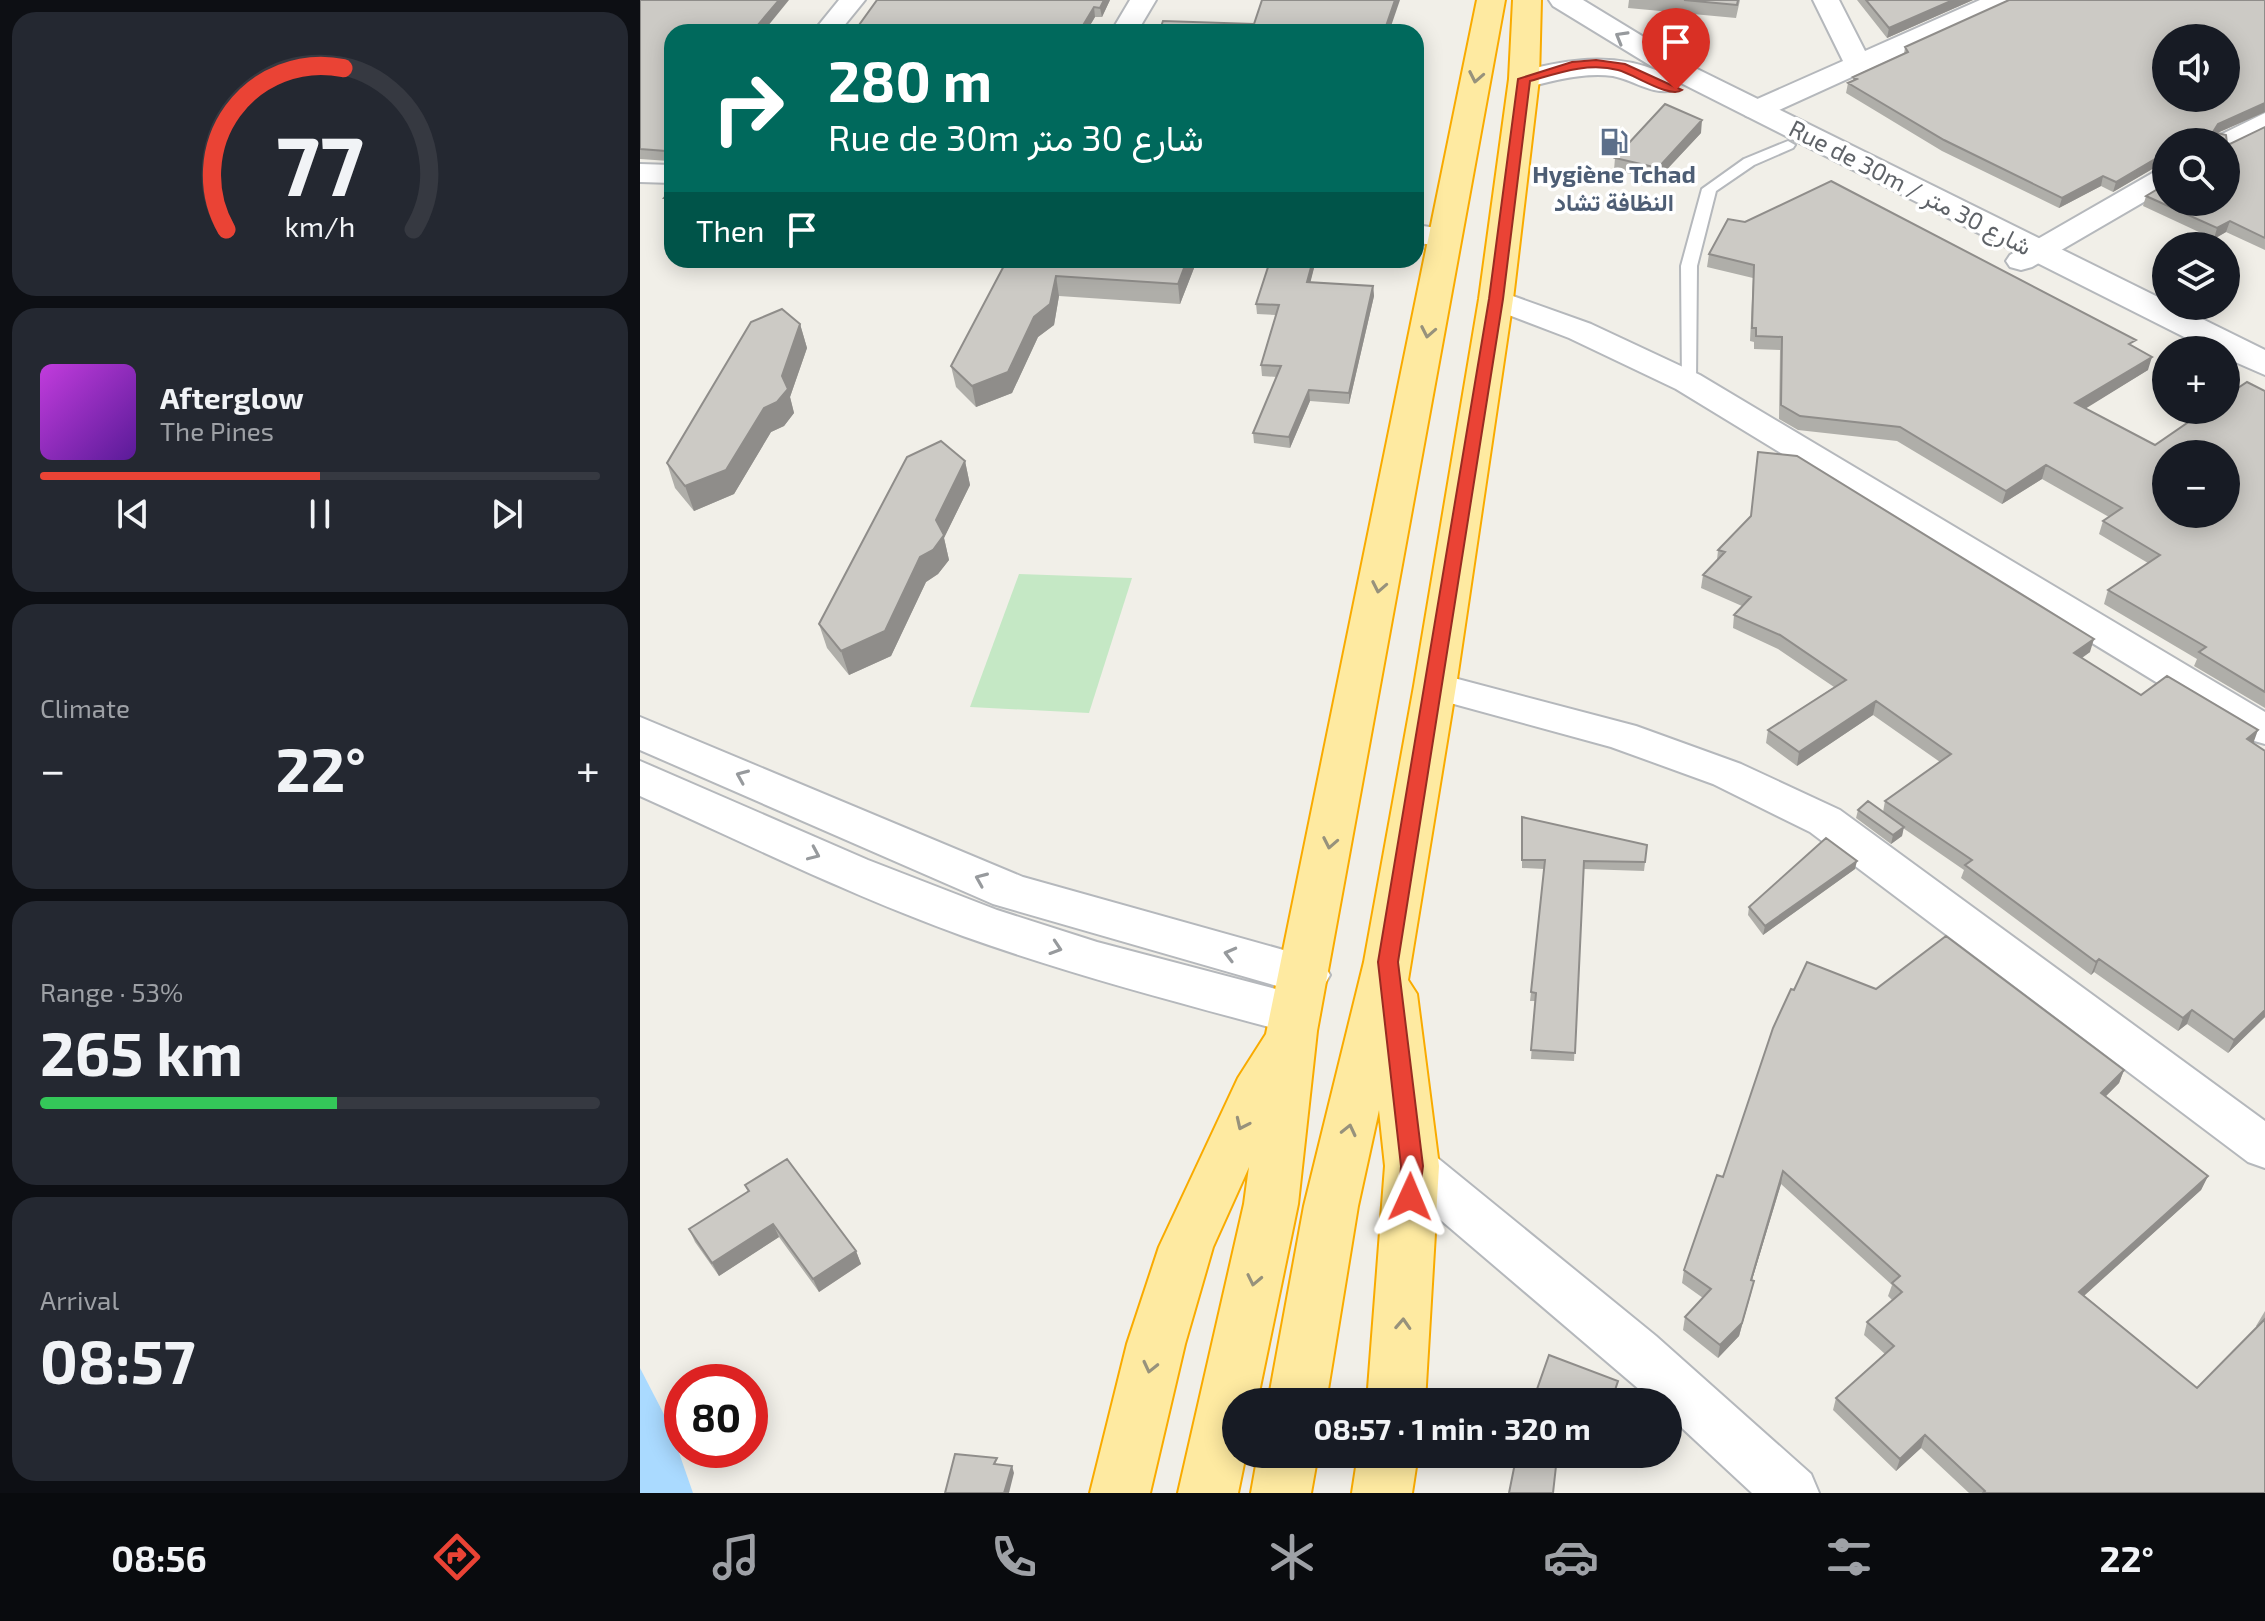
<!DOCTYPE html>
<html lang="en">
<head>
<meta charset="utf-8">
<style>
	:root { --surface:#171b24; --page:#242831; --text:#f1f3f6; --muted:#9ea1a6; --line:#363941; --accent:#ea4335 }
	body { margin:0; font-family:"Exo 2",Vazirmatn,sans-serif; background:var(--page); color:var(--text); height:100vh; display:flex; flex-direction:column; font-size:30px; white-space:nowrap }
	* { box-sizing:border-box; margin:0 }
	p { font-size:26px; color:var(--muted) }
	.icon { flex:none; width:44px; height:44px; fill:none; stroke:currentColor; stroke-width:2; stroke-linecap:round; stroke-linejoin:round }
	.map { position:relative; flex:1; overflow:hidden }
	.details { display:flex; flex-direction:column; gap:12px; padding:12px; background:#0d0f14; width:640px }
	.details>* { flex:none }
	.banner { position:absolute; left:24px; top:24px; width:760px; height:244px; border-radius:24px; box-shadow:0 4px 20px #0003; background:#00695c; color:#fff; overflow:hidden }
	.fabs { position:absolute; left:1512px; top:24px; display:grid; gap:16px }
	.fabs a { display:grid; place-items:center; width:88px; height:88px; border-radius:50%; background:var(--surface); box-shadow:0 4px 20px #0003; font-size:40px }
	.speed { position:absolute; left:24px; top:1364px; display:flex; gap:16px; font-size:40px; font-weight:700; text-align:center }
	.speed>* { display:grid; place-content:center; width:104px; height:104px; border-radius:50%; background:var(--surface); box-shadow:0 4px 20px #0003; line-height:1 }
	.speed .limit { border:12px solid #d22; background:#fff; color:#111 }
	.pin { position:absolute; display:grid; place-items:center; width:68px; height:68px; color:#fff; margin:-82px -34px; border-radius:50% 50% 50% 0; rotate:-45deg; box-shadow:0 0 8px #0007 }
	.pin .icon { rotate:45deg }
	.me { position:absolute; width:88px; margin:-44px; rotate:1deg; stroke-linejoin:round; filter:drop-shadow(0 0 6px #0008) }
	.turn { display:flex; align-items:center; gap:28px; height:168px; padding:0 32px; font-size:36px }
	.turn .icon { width:104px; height:104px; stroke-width:2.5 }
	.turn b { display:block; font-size:56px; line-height:68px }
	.then { display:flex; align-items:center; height:76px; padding:0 32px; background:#0003; gap:16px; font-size:30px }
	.big { font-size:60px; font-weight:700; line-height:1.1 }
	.details .card { flex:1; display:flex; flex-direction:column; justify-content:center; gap:12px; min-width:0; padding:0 28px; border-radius:24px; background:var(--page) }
	.details .dial { align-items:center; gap:0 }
	.dial svg { height:208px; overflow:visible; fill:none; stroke:var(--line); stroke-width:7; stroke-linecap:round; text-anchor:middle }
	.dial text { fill:var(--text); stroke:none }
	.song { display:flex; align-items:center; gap:24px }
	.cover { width:96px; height:96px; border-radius:12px; background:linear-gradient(135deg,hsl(290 70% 55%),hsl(270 70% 35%)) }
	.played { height:8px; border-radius:4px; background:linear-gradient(90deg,var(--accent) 50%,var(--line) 50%) }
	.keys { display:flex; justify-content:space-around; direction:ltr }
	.heat { display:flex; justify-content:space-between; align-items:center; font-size:44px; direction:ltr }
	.charge { height:12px; border-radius:6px; background:linear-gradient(90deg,#34c759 53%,var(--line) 0) }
	.trip { position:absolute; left:582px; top:1388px; width:460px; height:80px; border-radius:40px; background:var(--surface); box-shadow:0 4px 20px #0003; font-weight:700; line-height:80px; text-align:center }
	.tab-bar { display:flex; height:128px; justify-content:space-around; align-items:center; background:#090b0e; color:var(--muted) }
	.tab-bar .icon { width:56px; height:56px }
	.tab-bar .selected { color:var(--accent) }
	.tab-bar b { font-size:36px; color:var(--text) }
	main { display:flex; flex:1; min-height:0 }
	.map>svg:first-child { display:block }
</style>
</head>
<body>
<main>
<section class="details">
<div class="card dial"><svg viewBox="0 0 100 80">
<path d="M14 69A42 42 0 1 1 86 69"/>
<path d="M14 69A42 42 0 0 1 59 7" stroke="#ea4335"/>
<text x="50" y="56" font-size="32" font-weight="700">77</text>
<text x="50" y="72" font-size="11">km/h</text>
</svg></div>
<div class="card">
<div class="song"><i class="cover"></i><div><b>Afterglow</b><p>The Pines</p></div></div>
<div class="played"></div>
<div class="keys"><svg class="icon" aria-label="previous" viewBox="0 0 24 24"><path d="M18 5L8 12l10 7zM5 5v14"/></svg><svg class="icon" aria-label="pause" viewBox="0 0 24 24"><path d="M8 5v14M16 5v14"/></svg><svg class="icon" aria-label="next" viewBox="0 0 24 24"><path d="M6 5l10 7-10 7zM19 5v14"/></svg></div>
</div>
<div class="card"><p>Climate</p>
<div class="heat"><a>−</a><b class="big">22°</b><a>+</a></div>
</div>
<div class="card"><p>Range · 53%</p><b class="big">265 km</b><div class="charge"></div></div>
<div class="card"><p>Arrival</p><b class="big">08:57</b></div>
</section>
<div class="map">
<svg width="1625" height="1493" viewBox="0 0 1625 1493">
	<rect width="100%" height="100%" fill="#f1efe8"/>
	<!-- green -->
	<path fill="#c5e8c5" d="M379 574 492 578 449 713 330 707Z"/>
	<!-- water -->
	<path fill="#aadaff" d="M0 1368 29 1424 53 1493H0Z"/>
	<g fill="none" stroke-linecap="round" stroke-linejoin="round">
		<defs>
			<path id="service" d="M1148 141 1155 145 1153 148 1114 165 1076 191 1057 266 1056 382 1048 387 1042 385 1041 266 1062 189 1104 159Z"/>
			<path id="minor" d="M199 0H225L199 32H173Z
				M490 0H516L497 32H471Z
				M1173 0H1199L1225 51 1340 0H1374L1370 5 1126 116 1116 118 1106 116 1102 110 1106 104 1203 61Z
				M1625 113V132L1586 151V142H1573L1576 137Z
				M0 164 32 165V183L0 182Z
				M1526 168V189L1392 267 1381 270 1370 267 1366 261 1370 255 1516 171Z
				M776 225 817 231 821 237 817 243 806 246 776 243Z
				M856 290 951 324 1060 375 1625 712V744L1611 740 1036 389 929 338 845 306 840 299 845 292Z
				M795 673 996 726 1101 764 1200 810 1625 1121V1168L1608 1162 1170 832 1073 784 971 747 781 695 776 686 781 677Z
				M772 1145 789 1151 1016 1336 1171 1474 1179 1493H1112L1028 1415V1402H1014L755 1181 748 1166 755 1151Z"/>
			<path id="tertiary" d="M909 0H943L1053 67 1526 301V306H1536L1625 350V375L1586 358V350H1570L1037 81 1039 84 1034 90C1013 96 994 80 973 76 943 72 913 81 884 88L874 85 869 79 874 73C925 60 971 51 1021 72L913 6Z
				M0 717 383 877 665 956 682 961 690 975 682 989 665 994 353 904 0 750Z
				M0 761 228 860 357 910 457 942 655 994 673 1000 680 1014 673 1028 655 1034C544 1004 432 975 323 936 212 896 107 844 0 796Z"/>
			<path id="trunk" d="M837 0H865L677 1031 658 1204 617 1402H596V1454H606L598 1493H538L604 1204 609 1167 573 1247 545 1344 510 1493H450L487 1344 519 1247 598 1078 626 1034Z
				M873 0H901L899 79 873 299 816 686 768 980 777 994 799 1166 785 1402H727L745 1166 739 1110 718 1206 686 1402H628L664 1206 724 962 774 686 839 299 869 79Z
				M618 1454H678L671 1493H611Z
				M718 1454H778L772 1493H712Z"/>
		</defs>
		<!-- service casing -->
		<use href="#service" stroke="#b5b8bc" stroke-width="4"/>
		<!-- minor casing -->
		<use href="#minor" stroke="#b5b8bc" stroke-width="4"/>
		<!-- tertiary casing -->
		<use href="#tertiary" stroke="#b5b8bc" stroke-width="4"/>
		<!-- trunk casing -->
		<use href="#trunk" stroke="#f9ab00" stroke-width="4"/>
		<!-- service -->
		<use href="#service" fill="#fff" fill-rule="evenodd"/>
		<!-- minor -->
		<use href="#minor" fill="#fff" fill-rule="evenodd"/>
		<!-- tertiary -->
		<use href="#tertiary" fill="#fff" fill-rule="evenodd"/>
		<!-- trunk -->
		<use href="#trunk" fill="#feeaa1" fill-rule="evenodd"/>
	</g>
	<!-- wall -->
	<path fill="#afaea9" d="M0 0 32 32V162L29 161 0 159Z
		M237 0H470L462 17H455L446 32H214Z
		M989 0H1100L1096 18 988 8Z
		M1217 0H1333L1247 38Z
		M1625 0V112L1577 133 1587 143 1590 144 1625 127V250L1586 232 1574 239 1503 206 1506 196 1586 202 1526 142V166L1514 168 1473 192 1461 186 1419 208 1302 151 1206 93 1208 83 1213 81V77L1264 54 1265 47Z
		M1061 133 1017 180 974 170 975 158Z
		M32 189V209H27L24 198Z
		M1069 254 1494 347 1508 370 1445 408 1515 445 1625 391V708L1554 666 1557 659 1464 604 1468 590 1508 563 1459 534 1463 521 1469 517 1402 479 1362 504 1257 441 1158 430 1139 419 1140 350 1114 349V342L1110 341 1113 278 1067 267Z
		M367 260H555L556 263 540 304 419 296 414 325 398 337 372 393 336 407 316 387 311 366Z
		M676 260 670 282 733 286 734 296 709 404 670 401 650 448 614 443 613 433 637 377 622 376 621 365 636 315 617 314 616 304Z
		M160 324 167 348 150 397 154 413 144 426 131 432 94 494 54 511 35 488 27 463Z
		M325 461 330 485 304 538 309 560 298 574 286 582 251 656 209 675 187 648 179 624Z
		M1078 550 1450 652 1442 658 1501 695 1613 743 1625 751V1017L1588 1053 1547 1024 1538 1031 1454 972 1451 975 1321 878 1324 870 1263 828 1262 836 1251 844 1216 818 1218 810 1243 812 1245 801 1300 762 1233 715 1157 766 1126 743 1128 730 1194 687 1138 649 1093 628 1094 615 1102 606 1061 588 1063 575 1077 560Z
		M882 817 1007 845 1004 871 944 869 934 1061 891 1059 895 1001H890L891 992 904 869 882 868Z
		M1215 869 1123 935 1108 915 1109 907Z
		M1236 989 1484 1070 1479 1083 1465 1097 1568 1176 1561 1190 1444 1295 1557 1388 1617 1327 1616 1326 1625 1311V1493H1329L1281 1448 1256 1471 1193 1410 1196 1398 1245 1354 1224 1335 1227 1322 1252 1300 1248 1296 1252 1285 1141 1184 1112 1280 1114 1281 1111 1294 1099 1336 1078 1358 1043 1330 1045 1317 1063 1298 1042 1283 1044 1270 1083 1177 1154 990Z
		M105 1185 216 1251 221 1264 179 1292 139 1237 79 1276 55 1242 49 1229 108 1192Z
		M977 1388 973 1402H894L895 1395Z"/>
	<!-- shaded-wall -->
	<path fill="#8f8d8a" d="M139 0H149L123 32H112Z
		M464 0H470L462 17 460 8Z
		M755 0H760L749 32H744Z
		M1313 0H1333L1247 38 1249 28Z
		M454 7 455 17 446 32H439Z
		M1625 103V112L1575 134 1573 132 1578 124Z
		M1062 120 1061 133 1017 180 1018 168Z
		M1526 156V166L1514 168 1473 192 1476 182 1517 158Z
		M1463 176 1461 186 1419 208 1422 198Z
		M1590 221 1586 232 1574 239 1577 228Z
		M547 260H555L556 263 540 304 538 284Z
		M673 260H676L668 292 667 282Z
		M416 276 419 296 414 325 398 337 372 393 336 407 332 386Z
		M733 286 734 296 709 404V393Z
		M160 324 167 348 150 397 154 413 144 426 131 432 94 494 54 511 45 486 124 408 142 376Z
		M1512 357 1508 370 1432 417 1435 403Z
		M669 390 670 401 650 448 649 437Z
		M325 461 330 485 304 538 309 560 298 574 286 582 251 656 209 675 201 651 296 520Z
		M1406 465 1402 479 1362 504 1366 491Z
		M1454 639 1450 652 1430 666 1434 653Z
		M1236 701 1233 715 1157 766 1159 752Z
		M1618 730 1613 744 1607 739Z
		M1264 827 1262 836 1251 844 1253 835Z
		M1217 861 1215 869 1123 935 1125 926Z
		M1459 959 1454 972 1451 975 1456 962Z
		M1552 1010 1547 1024 1538 1031 1543 1018Z
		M1625 1010V1017L1588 1053 1594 1040Z
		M1484 1070 1479 1083 1455 1107 1461 1093Z
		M1143 1171 1141 1184 1108 1293 1111 1280Z
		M1568 1176 1561 1190 1434 1305 1439 1292Z
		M133 1224 139 1237 79 1276 72 1263Z
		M216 1251 221 1264 179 1292 173 1279Z
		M1114 1281 1099 1336 1078 1358 1080 1345Z
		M1285 1435 1281 1448 1256 1471 1260 1459Z
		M372 1466 374 1473 369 1493H364Z"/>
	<!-- building -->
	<path fill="#cccac5" stroke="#8f8d8a" stroke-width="2" fill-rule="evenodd" d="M0 0H139L112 32H32V157L31 153 26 151 0 149Z
		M237 0H464L460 8 454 7 439 32H214Z
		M622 0H755L744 32H519L523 21 614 24Z
		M1044 0H1098L1097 5Z
		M1226 0H1313L1249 28Z
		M1369 0H1625V103L1578 124 1573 132 1586 135 1587 143 1590 144 1625 127V238L1590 221 1577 228 1506 196 1526 184V202H1586V142H1526V156L1517 158 1476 182 1463 176 1422 198 1304 140 1208 83 1217 79 1213 77 1268 52 1265 47ZM1526 38H1586V98H1526Z
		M1025 104 1062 120 1018 168 975 158Z
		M1191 181 1496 340 1489 344 1512 357 1435 403 1515 445 1566 410H1586V396L1607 382 1625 391V692L1559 652 1566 647 1468 590 1520 555 1463 521 1482 508 1406 465 1366 491 1260 427 1160 416 1141 405 1142 337 1116 336V328H1112L1114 265 1069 254 1088 219 1105 222ZM1526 454H1586V514H1526Z
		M32 189V199L24 198Z
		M367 260H547L538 284 416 276 410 304 394 317 368 372 332 386 311 366Z
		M636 260H673L667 282 733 286 709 393 669 390 649 437 613 433 641 366 621 365 639 305 616 304 630 261 635 262Z
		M142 309 160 324 142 376 148 389 137 402 124 408 86 470 45 486 27 463 111 322Z
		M301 441 325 461 296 520 304 535 293 550 280 557 245 631 201 651 179 624 267 457Z
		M1118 452 1157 456 1454 639 1434 653 1501 695 1527 676 1618 730 1607 739 1625 751V1010L1594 1040 1552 1010 1543 1018 1459 959 1456 962 1325 865 1332 860 1245 801 1311 754 1236 701 1159 752 1128 730 1206 680 1140 635 1094 615 1111 597 1063 575 1085 552 1078 550 1111 516Z
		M1228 801 1264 827 1253 835 1218 810Z
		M882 817 1007 845 1005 862 944 861 935 1053 891 1050 896 993 891 992 905 860H882Z
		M1186 838 1217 861 1125 926 1109 907Z
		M1306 936 1484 1070 1461 1093 1568 1176 1439 1292 1557 1388 1625 1319V1493H1343L1345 1491 1285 1435 1260 1459 1196 1398 1254 1346 1227 1322 1262 1292 1252 1283 1260 1276 1143 1171 1111 1280 1114 1281 1102 1323 1080 1345 1045 1317 1071 1289 1044 1270 1077 1175 1083 1177 1133 1028 1151 989 1154 990 1167 962 1236 989Z
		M147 1159 216 1251 173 1279 133 1224 72 1263 49 1229 109 1191 105 1185Z
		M909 1355 978 1381 971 1402H914L895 1395Z
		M315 1454 357 1458 354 1464 372 1466 364 1493H305Z
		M876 1458 916 1466 913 1493H869Z"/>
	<!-- one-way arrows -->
	<defs><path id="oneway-chevron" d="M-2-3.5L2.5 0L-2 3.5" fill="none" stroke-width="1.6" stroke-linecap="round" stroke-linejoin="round" transform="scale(2)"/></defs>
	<g stroke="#979a9d">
		<use href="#oneway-chevron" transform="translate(981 37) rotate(-150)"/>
		<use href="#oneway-chevron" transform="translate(102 776) rotate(-157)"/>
		<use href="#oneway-chevron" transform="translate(174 854) rotate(24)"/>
		<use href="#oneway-chevron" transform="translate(341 879) rotate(-157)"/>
		<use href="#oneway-chevron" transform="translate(416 948) rotate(18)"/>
		<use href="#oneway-chevron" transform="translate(590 954) rotate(-165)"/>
	</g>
	<g stroke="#97927c">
		<use href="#oneway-chevron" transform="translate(836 77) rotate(101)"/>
		<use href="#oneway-chevron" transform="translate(788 332) rotate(101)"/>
		<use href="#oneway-chevron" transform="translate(739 587) rotate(101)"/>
		<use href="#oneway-chevron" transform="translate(690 843) rotate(101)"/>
		<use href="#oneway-chevron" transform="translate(602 1124) rotate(115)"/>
		<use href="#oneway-chevron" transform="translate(709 1130) rotate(-77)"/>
		<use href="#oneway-chevron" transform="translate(614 1280) rotate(102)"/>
		<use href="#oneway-chevron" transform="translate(763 1324) rotate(-87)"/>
		<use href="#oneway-chevron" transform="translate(510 1367) rotate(103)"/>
	</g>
	<!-- route -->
	<path fill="#ea4335" stroke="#982c22" stroke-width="2" d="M956 60 985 64 1042 90C1030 99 994 74 978 70 948 62 918 73 890 81L863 299 758 962 783 1166 778 1204 770 1207 762 1204 759 1197 761 1166 738 962 849 299 878 79 932 62Z"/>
	<!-- icons -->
	<defs>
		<symbol id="fuel-bare" viewBox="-9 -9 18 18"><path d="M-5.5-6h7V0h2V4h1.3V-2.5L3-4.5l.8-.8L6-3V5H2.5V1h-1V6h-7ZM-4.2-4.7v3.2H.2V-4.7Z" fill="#5c6f8a" stroke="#fff" stroke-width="2.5" paint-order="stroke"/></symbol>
	</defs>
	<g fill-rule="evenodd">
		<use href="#fuel-bare" x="954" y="122" width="40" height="40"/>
	</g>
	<g text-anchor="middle" stroke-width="7" stroke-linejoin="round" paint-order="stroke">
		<!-- far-service labels -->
		<g font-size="24" font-weight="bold" fill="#4e5e75" stroke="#fff">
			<text x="974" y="183">Hygiène Tchad<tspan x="974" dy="28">النظافة تشاد</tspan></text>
		</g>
		<!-- far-street labels -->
		<g font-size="24" fill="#5f6368" stroke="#fff">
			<text transform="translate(1270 188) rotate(27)" y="8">Rue de 30m / شارع 30 متر</text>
		</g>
	</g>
</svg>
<div class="fabs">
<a><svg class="icon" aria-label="sound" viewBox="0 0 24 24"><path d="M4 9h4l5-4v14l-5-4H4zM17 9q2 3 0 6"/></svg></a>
<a><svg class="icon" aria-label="search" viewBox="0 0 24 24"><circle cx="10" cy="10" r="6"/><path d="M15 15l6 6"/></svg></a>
<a><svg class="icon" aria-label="layers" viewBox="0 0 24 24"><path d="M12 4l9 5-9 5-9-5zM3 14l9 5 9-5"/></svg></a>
<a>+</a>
<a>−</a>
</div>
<div class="speed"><div class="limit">80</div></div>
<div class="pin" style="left:1036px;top:90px;background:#d93025"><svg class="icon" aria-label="arrive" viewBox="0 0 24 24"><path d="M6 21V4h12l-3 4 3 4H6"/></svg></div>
<svg class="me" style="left:770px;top:1197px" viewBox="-20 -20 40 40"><path d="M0-17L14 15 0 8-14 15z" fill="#ea4335" stroke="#fff" stroke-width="4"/></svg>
<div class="trip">08:57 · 1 min · 320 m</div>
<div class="banner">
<div class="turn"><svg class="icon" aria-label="right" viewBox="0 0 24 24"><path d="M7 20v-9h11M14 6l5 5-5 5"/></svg><div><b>280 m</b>Rue de 30m شارع 30 متر</div></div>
<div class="then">Then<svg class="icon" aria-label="arrive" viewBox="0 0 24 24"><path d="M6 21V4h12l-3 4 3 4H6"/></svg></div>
</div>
</div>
</main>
<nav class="tab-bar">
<b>08:56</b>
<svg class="icon selected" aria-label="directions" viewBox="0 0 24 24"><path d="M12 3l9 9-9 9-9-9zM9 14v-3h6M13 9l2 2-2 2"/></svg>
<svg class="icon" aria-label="music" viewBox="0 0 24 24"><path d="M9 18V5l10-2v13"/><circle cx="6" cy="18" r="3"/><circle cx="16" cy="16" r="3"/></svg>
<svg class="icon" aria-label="phone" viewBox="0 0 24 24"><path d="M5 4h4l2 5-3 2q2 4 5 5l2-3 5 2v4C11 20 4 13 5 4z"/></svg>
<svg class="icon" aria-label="climate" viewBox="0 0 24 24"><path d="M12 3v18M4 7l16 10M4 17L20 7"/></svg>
<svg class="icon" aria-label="car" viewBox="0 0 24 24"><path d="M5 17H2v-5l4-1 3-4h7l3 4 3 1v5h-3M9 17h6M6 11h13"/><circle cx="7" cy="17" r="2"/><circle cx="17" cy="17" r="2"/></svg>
<svg class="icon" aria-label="filters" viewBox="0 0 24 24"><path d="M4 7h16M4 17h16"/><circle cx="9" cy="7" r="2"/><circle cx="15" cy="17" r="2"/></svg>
<b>22°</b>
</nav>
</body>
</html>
